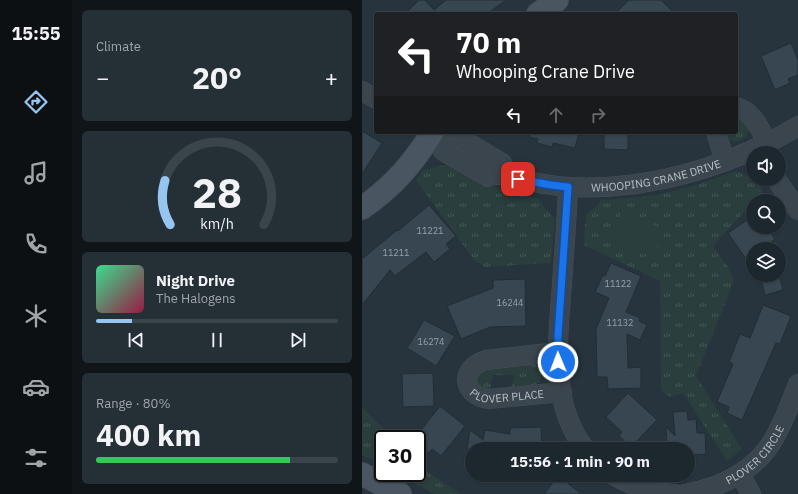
<!DOCTYPE html>
<html lang="en">
<head>
<meta charset="utf-8">
<style>
	:root { --surface:#1d272e; --page:#252f36; --text:#f1f3f6; --muted:#a0a5aa; --line:#3b444a; --accent:#96c6ef }
	body { margin:0; font-family:"IBM Plex Sans",sans-serif; background:var(--page); color:var(--text); height:100vh; display:flex; flex-direction:column; font-size:15px; white-space:nowrap }
	* { box-sizing:border-box; margin:0 }
	p { font-size:13px; color:var(--muted) }
	.icon { flex:none; width:22px; height:22px; fill:none; stroke:currentColor; stroke-width:2; stroke-linecap:round; stroke-linejoin:round }
	.map { position:relative; flex:1; overflow:hidden }
	.details { display:flex; flex-direction:column; gap:10px; padding:10px; background:#101519; width:290px }
	.details>* { flex:none }
	.banner { position:absolute; left:12px; top:12px; width:364px; height:122px; border-radius:4px; box-shadow:0 1px 3px #0004,0 0 0 1px var(--line); background:#202124; color:#fff; overflow:hidden }
	.fabs { position:absolute; left:384px; top:146px; display:grid; gap:8px }
	.fabs a { display:grid; place-items:center; width:40px; height:40px; border-radius:50%; background:var(--surface); box-shadow:0 1px 3px #0004,0 0 0 1px var(--line); font-size:20px }
	.speed { position:absolute; left:12px; top:430px; display:flex; gap:8px; font-size:20px; font-weight:700; text-align:center }
	.speed>* { display:grid; place-content:center; width:52px; height:52px; border-radius:50%; background:var(--surface); box-shadow:0 1px 3px #0004,0 0 0 1px var(--line); line-height:1 }
	.speed .limit { border:2px solid #111; border-radius:6px; background:#fff; color:#111 }
	.pin { position:absolute; display:grid; place-items:center; width:34px; height:34px; color:#fff; margin:-17px; border-radius:8px; box-shadow:0 2px 6px #0006 }
	.me { position:absolute; width:44px; margin:-22px; rotate:359deg; stroke-linejoin:round; filter:drop-shadow(0 0 3px #0008) }
	.turn { display:flex; align-items:center; gap:14px; height:84px; padding:0 16px; font-size:18px }
	.turn .icon { width:52px; height:52px; stroke-width:2.5 }
	.turn b { display:block; font-size:28px; line-height:34px }
	.lanes { display:flex; align-items:center; height:38px; padding:0 16px; background:#0003; justify-content:center; gap:20px; direction:ltr }
	.lanes .off { opacity:.35 }
	.big { font-size:30px; font-weight:700; line-height:1.1 }
	.details .tile { flex:1; display:flex; flex-direction:column; justify-content:center; gap:6px; min-width:0; padding:0 14px; border-radius:6px; background:var(--page) }
	.details .dial { align-items:center; gap:0 }
	.dial svg { height:104px; overflow:visible; fill:none; stroke:var(--line); stroke-width:7; stroke-linecap:round; text-anchor:middle }
	.dial text { fill:var(--text); stroke:none }
	.song { display:flex; align-items:center; gap:12px }
	.cover { width:48px; height:48px; border-radius:6px; background:linear-gradient(135deg,hsl(150 70% 55%),hsl(340 70% 35%)) }
	.played { height:4px; border-radius:2px; background:linear-gradient(90deg,var(--accent) 15%,var(--line) 15%) }
	.keys { display:flex; justify-content:space-around; direction:ltr }
	.heat { display:flex; justify-content:space-between; align-items:center; font-size:22px; direction:ltr }
	.charge { height:6px; border-radius:3px; background:linear-gradient(90deg,#34c759 80%,var(--line) 0) }
	.trip { position:absolute; left:103px; top:442px; width:230px; height:40px; border-radius:20px; background:var(--surface); box-shadow:0 1px 3px #0004,0 0 0 1px var(--line); font-weight:700; line-height:40px; text-align:center }
	main { display:flex; flex:1; min-height:0 }
	.tabs { display:flex; flex-direction:column; width:72px; justify-content:space-around; align-items:center; background:#0c1012; color:var(--muted) }
	.tabs .icon { width:28px; height:28px }
	.tabs .selected { color:var(--accent) }
	.tabs b { font-size:18px; color:var(--text) }
	.map>svg:first-child { display:block }
</style>
</head>
<body>
<main>
<nav class="tabs">
<b>15:55</b>
<svg class="icon selected" aria-label="directions" viewBox="0 0 24 24"><path d="M12 3l9 9-9 9-9-9zM9 14v-3h6M13 9l2 2-2 2"/></svg>
<svg class="icon" aria-label="music" viewBox="0 0 24 24"><path d="M9 18V5l10-2v13"/><circle cx="6" cy="18" r="3"/><circle cx="16" cy="16" r="3"/></svg>
<svg class="icon" aria-label="phone" viewBox="0 0 24 24"><path d="M5 4h4l2 5-3 2q2 4 5 5l2-3 5 2v4C11 20 4 13 5 4z"/></svg>
<svg class="icon" aria-label="climate" viewBox="0 0 24 24"><path d="M12 3v18M4 7l16 10M4 17L20 7"/></svg>
<svg class="icon" aria-label="car" viewBox="0 0 24 24"><path d="M5 17H2v-5l4-1 3-4h7l3 4 3 1v5h-3M9 17h6M6 11h13"/><circle cx="7" cy="17" r="2"/><circle cx="17" cy="17" r="2"/></svg>
<svg class="icon" aria-label="filters" viewBox="0 0 24 24"><path d="M4 7h16M4 17h16"/><circle cx="9" cy="7" r="2"/><circle cx="15" cy="17" r="2"/></svg>
</nav>
<section class="details">
<div class="tile"><p>Climate</p>
<div class="heat"><a>−</a><b class="big">20°</b><a>+</a></div>
</div>
<div class="tile dial"><svg viewBox="0 0 100 80">
<path d="M14 69A42 42 0 1 1 86 69"/>
<path d="M14 69A42 42 0 0 1 10 35" stroke="#96c6ef"/>
<text x="50" y="56" font-size="32" font-weight="700">28</text>
<text x="50" y="72" font-size="11">km/h</text>
</svg></div>
<div class="tile">
<div class="song"><i class="cover"></i><div><b>Night Drive</b><p>The Halogens</p></div></div>
<div class="played"></div>
<div class="keys"><svg class="icon" aria-label="previous" viewBox="0 0 24 24"><path d="M18 5L8 12l10 7zM5 5v14"/></svg><svg class="icon" aria-label="pause" viewBox="0 0 24 24"><path d="M8 5v14M16 5v14"/></svg><svg class="icon" aria-label="next" viewBox="0 0 24 24"><path d="M6 5l10 7-10 7zM19 5v14"/></svg></div>
</div>
<div class="tile"><p>Range · 80%</p><b class="big">400 km</b><div class="charge"></div></div>
</section>
<div class="map">
<svg width="436" height="494" viewBox="0 0 436 494">
	<defs>
		<pattern id="grass-tufts" width="24" height="20" patternUnits="userSpaceOnUse"><rect width="24" height="20" fill="#293e3d"/><path d="M3 7l-1-3M5 7V3M7 7l1-3M15 17l-1-3M17 17v-4M19 17l1-3" fill="none" stroke="#465858"/></pattern>
	</defs>
	<rect width="100%" height="100%" fill="#27343d"/>
	<!-- grass -->
	<path fill="url(#grass-tufts)" d="M374 114 388 127C388 136 381 140 372 142L368 140 363 132H374Z
		M88 164 132 187 154 194 175 198 193 219 189 263 123 267 112 260 54 180 61 170Z
		M374 171 393 179 401 191 351 246 367 268 372 281 334 376 380 449 365 461 321 393 308 397 299 390 298 281 222 245 224 214 235 206 239 200C252 199 266 198 279 197 312 193 343 182 374 171Z
		M168 363 176 366C189 388 162 387 149 389L152 375H131L128 390H124L113 382 115 372 119 369Z
		M0 407 32 439H21V465L0 455Z
		M55 461 71 476 100 494H72L35 473H55Z"/>
	<!-- pitch -->
	<path fill="#293e3d" d="M259 212 302 229 294 250 291 253C277 256 255 252 251 236Z"/>
	<!-- building -->
	<path fill="#374651" stroke="#222d35" d="M57 0H63L72 10 84 0H144L125 14H43Z
		M267 0H299L313 14H253Z
		M429 43 436 60V75L426 79 428 83 413 90 399 56Z
		M0 131 20 143 0 174Z
		M168 132H217L213 148 191 143 190 147 175 143 176 139 167 137Z
		M242 132H266V150L242 149Z
		M67 205 94 236 84 244 88 249 72 262 64 252 33 276 28 270 0 305V259L35 230 36 231Z
		M391 216V227H404L413 239 399 249H391V254L384 259 366 233Z
		M249 263 279 276 264 312 278 318 277 321 285 325 278 340 265 334 266 368 279 367V388L246 389 245 377H235L234 329 247 298 233 292 241 275 243 276Z
		M398 275H417L421 290 403 295Z
		M163 279 164 326 128 327 99 339 85 306 131 288V280Z
		M401 305 429 316 418 344 414 343 380 420 365 413 367 407 355 402 371 364 367 362 378 334 388 338Z
		M62 320 93 336 74 366 45 348Z
		M71 373 72 406 41 407 40 374Z
		M266 393 295 420 269 447 257 436 260 432 244 417Z
		M78 406 103 426 79 456 70 449 67 453 55 444V439H52Z
		M325 411 326 420 334 419 335 433H343L344 454 326 455V449H305L304 427 313 436 311 412Z
		M179 427 180 449H105L108 430 121 440 123 430 148 434V428Z
		M196 476 220 494H182Z"/>
	<g fill="none" stroke-linecap="round" stroke-linejoin="round">
		<defs>
			<g id="street">
				<path d="M0 91 14 99"/>
				<path d="M374 107C391 111 398 129 405 143"/>
				<path id="s1" d="M68 132 70 134 81 151 123 175C131 177 136 174 144 175 150 175 156 179 161 180 176 183 191 186 207 187 286 191 368 167 436 126"/>
				<path d="M354 132 363 161"/>
				<path d="M70 134H92L140 163 144 174"/>
				<path d="M414 179 436 210"/>
				<path d="M206 187C205 219 202 252 200 284 196 338 187 403 223 449"/>
				<path id="s2" d="M195 352 124 360C97 368 100 396 127 399L200 392"/>
				<path d="M378 474 389 494"/>
				<path d="M251 475C272 487 289 493 313 494"/>
				<path id="s3" d="M322 494C359 488 396 470 414 435 423 419 429 401 436 384"/>
			</g>
			<path id="secondary" d="M176 14 195 0
				M0 208C32 186 50 164 71 132
				M0 474 38 494"/>
		</defs>
		<!-- street casing -->
		<use href="#street" stroke="#444f57" stroke-width="20"/>
		<!-- secondary casing -->
		<use href="#secondary" stroke="#444f57" stroke-width="24"/>
		<!-- street -->
		<use href="#street" stroke="#3b454d" stroke-width="19"/>
		<!-- secondary -->
		<use href="#secondary" stroke="#495560" stroke-width="22"/>
	</g>
	<g fill="none" stroke-linecap="round" stroke-linejoin="round">
		<defs>
			<path id="route" d="M156 179 189 185 206 187 196 336V362"/>
		</defs>
		<!-- route casing -->
		<use href="#route" stroke="#114b97" stroke-width="10"/>
		<!-- route -->
		<use href="#route" stroke="#1a73e8" stroke-width="7"/>
	</g>
	<g text-anchor="middle" stroke-width="4" stroke-linejoin="round" paint-order="stroke">
		<!-- number labels -->
		<g font-size="9" fill="#96a0a9">
			<text x="68" y="234">11221</text>
			<text x="34" y="256">11211</text>
			<text x="256" y="287">11122</text>
			<text x="148" y="306">16244</text>
			<text x="258" y="326">11132</text>
			<text x="69" y="345">16274</text>
		</g>
		<!-- street labels -->
		<g font-size="11" fill="#b7c0c8" stroke="#202b33">
			<text dy="4" stroke="none"><textPath href="#s1" startOffset="245">WHOOPING CRANE DRIVE</textPath></text>
			<text dy="4" stroke="none"><textPath href="#s2" startOffset="150">PLOVER PLACE</textPath></text>
			<text dy="4" stroke="none"><textPath href="#s3" startOffset="84">PLOVER CIRCLE</textPath></text>
		</g>
	</g>
</svg>
<div class="fabs">
<a><svg class="icon" aria-label="sound" viewBox="0 0 24 24"><path d="M4 9h4l5-4v14l-5-4H4zM17 9q2 3 0 6"/></svg></a>
<a><svg class="icon" aria-label="search" viewBox="0 0 24 24"><circle cx="10" cy="10" r="6"/><path d="M15 15l6 6"/></svg></a>
<a><svg class="icon" aria-label="layers" viewBox="0 0 24 24"><path d="M12 4l9 5-9 5-9-5zM3 14l9 5 9-5"/></svg></a>
</div>
<div class="speed"><div class="limit">30</div></div>
<div class="pin" style="left:156px;top:179px;background:#d93025"><svg class="icon" aria-label="arrive" viewBox="0 0 24 24"><path d="M6 21V4h12l-3 4 3 4H6"/></svg></div>
<svg class="me" style="left:196px;top:362px" viewBox="-20 -20 40 40"><circle r="17" fill="#1a73e8" stroke="#fff" stroke-width="3"/><path d="M0-11L8 9 0 5-8 9z" fill="#fff"/></svg>
<div class="trip">15:56 · 1 min · 90 m</div>
<div class="banner">
<div class="turn"><svg class="icon" aria-label="left" viewBox="0 0 24 24"><path d="M17 20v-9H6M10 6l-5 5 5 5"/></svg><div><b>70 m</b>Whooping Crane Drive</div></div>
<div class="lanes"><svg class="icon" aria-label="left" viewBox="0 0 24 24"><path d="M17 20v-9H6M10 6l-5 5 5 5"/></svg><svg class="icon off" aria-label="ahead" viewBox="0 0 24 24"><path d="M12 20V5M6 11l6-6 6 6"/></svg><svg class="icon off" aria-label="right" viewBox="0 0 24 24"><path d="M7 20v-9h11M14 6l5 5-5 5"/></svg></div>
</div>
</div>
</main>
</body>
</html>
